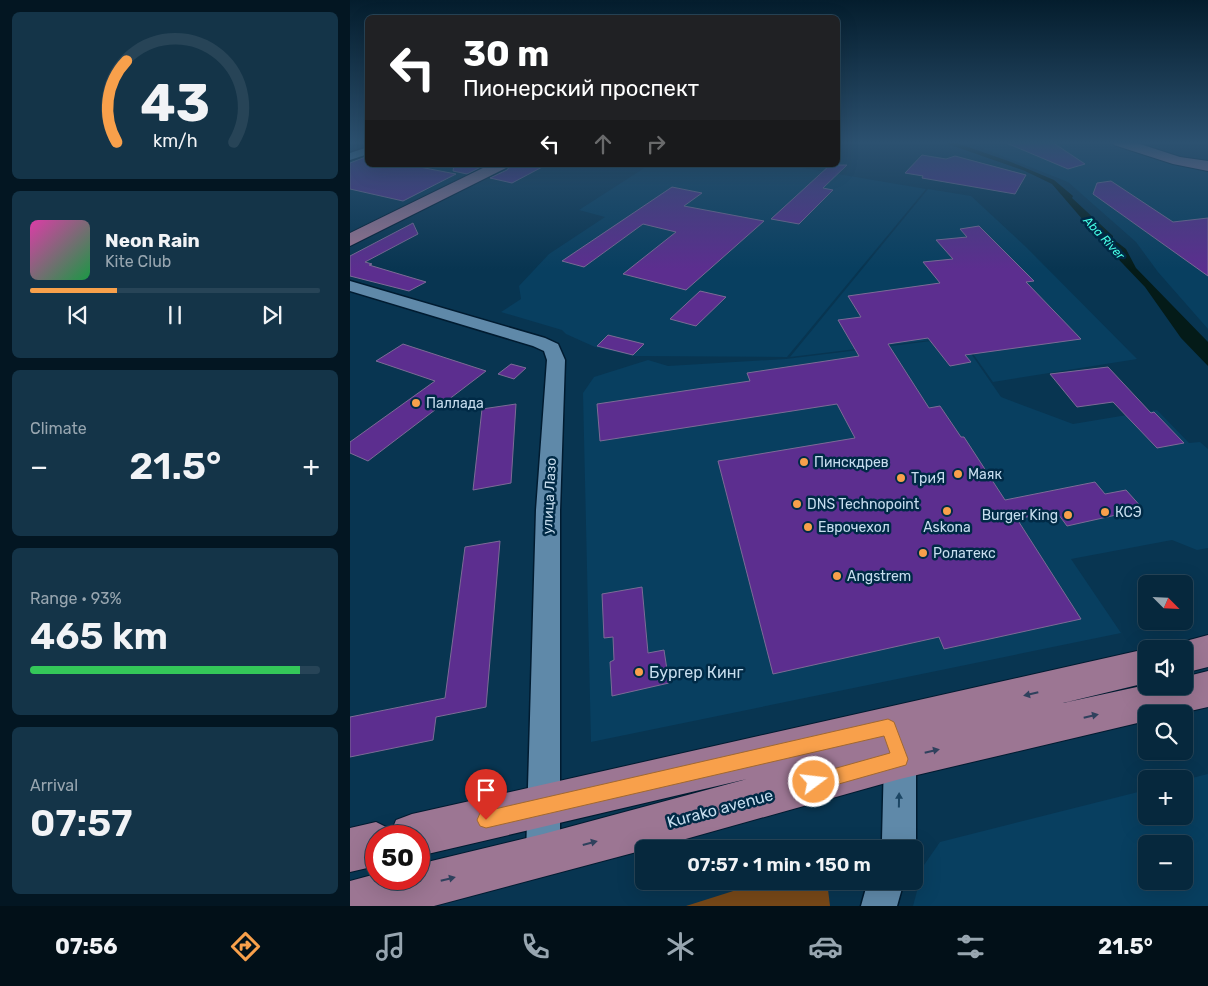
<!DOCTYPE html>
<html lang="en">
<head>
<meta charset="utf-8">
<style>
	:root { --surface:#06283d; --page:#143448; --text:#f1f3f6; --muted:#98a6b0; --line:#274457; --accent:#f8a04b }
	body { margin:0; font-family:Rubik,sans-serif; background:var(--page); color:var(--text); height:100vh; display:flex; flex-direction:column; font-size:19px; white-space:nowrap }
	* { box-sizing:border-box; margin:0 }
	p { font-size:16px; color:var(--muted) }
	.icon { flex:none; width:28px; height:28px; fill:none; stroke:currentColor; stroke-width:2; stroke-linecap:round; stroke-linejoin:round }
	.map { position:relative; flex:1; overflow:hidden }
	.panel { display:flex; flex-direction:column; gap:12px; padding:12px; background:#031622; width:350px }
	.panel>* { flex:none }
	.guide { position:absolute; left:15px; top:15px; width:475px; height:152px; border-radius:8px; box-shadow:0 5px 20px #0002,0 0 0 1px var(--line); background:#202124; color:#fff; overflow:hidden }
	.needle { width:32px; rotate:114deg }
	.tools { position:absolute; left:788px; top:575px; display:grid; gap:10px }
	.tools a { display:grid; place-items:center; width:55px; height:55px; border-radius:8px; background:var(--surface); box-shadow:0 5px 20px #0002,0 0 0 1px var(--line); font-size:25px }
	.speed { position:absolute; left:15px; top:825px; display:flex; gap:10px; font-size:25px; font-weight:700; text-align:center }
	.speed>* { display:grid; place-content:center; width:65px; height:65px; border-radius:50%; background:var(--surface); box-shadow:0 5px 20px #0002,0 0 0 1px var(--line); line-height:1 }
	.speed .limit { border:8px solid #d22; background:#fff; color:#111 }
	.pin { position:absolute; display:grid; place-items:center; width:42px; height:42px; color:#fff; margin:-51px -21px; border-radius:50% 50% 50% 0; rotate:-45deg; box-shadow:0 0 5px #0007 }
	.pin .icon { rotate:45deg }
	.me { position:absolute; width:55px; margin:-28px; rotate:75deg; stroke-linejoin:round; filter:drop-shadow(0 0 4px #0008) }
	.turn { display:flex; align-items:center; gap:18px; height:105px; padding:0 15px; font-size:22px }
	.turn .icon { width:65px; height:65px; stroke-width:2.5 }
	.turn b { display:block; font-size:35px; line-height:42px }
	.lanes { display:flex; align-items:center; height:48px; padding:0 15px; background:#0003; justify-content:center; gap:25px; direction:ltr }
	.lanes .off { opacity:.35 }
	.big { font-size:38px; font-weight:600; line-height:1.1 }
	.panel .widget { flex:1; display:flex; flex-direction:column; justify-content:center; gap:8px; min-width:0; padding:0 18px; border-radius:8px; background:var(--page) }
	.panel .dial { align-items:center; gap:0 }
	.dial svg { height:130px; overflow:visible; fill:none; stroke:var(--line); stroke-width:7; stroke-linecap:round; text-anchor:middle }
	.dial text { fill:var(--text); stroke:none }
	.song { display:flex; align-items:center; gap:15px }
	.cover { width:60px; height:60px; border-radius:8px; background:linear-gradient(135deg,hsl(320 70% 55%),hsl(140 70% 35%)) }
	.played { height:5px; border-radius:2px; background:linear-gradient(90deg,var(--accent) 30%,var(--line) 30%) }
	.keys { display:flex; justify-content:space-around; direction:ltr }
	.heat { display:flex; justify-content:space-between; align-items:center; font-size:28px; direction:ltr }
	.charge { height:8px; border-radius:4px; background:linear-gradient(90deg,#34c759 93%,var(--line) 0) }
	.trip { position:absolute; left:285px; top:840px; width:288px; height:50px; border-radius:8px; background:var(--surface); box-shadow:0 5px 20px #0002,0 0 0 1px var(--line); font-weight:600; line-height:50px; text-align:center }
	.tab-bar { display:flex; height:80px; justify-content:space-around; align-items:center; background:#021018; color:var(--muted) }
	.tab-bar .icon { width:35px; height:35px }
	.tab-bar .selected { color:var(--accent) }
	.tab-bar b { font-size:22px; color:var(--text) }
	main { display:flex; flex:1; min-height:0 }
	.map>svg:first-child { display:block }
</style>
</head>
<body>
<main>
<section class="panel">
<div class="widget dial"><svg viewBox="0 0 100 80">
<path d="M14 69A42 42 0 1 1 86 69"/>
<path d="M14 69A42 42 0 0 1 20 19" stroke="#f8a04b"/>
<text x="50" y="56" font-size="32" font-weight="700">43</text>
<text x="50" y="72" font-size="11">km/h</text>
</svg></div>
<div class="widget">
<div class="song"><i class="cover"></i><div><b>Neon Rain</b><p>Kite Club</p></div></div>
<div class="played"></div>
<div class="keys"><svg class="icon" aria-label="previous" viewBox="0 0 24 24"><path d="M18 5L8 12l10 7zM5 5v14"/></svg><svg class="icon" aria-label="pause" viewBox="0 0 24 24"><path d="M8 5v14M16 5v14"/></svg><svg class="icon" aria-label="next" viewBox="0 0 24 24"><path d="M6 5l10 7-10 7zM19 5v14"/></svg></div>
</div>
<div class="widget"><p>Climate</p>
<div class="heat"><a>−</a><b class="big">21.5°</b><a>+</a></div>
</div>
<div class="widget"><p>Range · 93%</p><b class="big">465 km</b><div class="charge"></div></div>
<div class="widget"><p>Arrival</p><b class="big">07:57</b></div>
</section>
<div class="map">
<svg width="858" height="906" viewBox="0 0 858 906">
	<rect width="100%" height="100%" fill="#083551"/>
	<!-- built -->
	<path fill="#083f60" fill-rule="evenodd" d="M617 142H760L827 164 858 170V329L808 272 786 242 718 182Z
		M299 165H435L576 189 437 357 284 356 245 347 216 334 212 330 151 312 171 299 169 286 199 254 255 217 229 210Z
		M578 189 621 196 676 247 787 359 643 382 614 341 581 340 440 357Z
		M581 341 613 342 651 397 723 424 807 410 839 443 850 442 858 449V548L847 550 822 540 721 559 771 633 241 742 233 393 244 377 298 360 318 366 436 359Z
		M858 774V906H563L574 865 590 842 796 790V816H834V780ZM796 844H834V881H796Z"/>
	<!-- green -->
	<path fill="#774818" d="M415 881H477L480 906H336Z"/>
	<!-- water -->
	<path fill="#041b18" d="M592 142H604L661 162 704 180 723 196 722 198 763 236V239L776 249 786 268 858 342V366L831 338 795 287 752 242 702 184 675 171Z"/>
	<!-- building -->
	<path fill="#5c2e8f" stroke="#7c6b96" d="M654 142H702L735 164 718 169Z
		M572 155 596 159 605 156 676 175 665 194 572 178 573 176 555 173Z
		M18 156V165H59L106 174 53 201 0 189V163Z
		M104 165H135L117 174 103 171Z
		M161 165H196L162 183 140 178 157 170Z
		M480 165H497L473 188 483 190 449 224 421 219Z
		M761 181 823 222 858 218V276L743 194 747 183Z
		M322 187 352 193 334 206 414 221 336 290 273 274 326 232 293 224 234 267 212 261Z
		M63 223 68 234 15 262 22 264 19 265 76 282 59 291 0 276V256Z
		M629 226 684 281 676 282 731 339 615 355 621 362 600 366 578 338 538 344 579 408 590 406 611 437H614L655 500 745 482 755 494 776 490 793 509 717 526 706 511 667 519 731 619 594 649 589 637 423 674 368 461 505 438 487 404 250 441 247 404 400 381 397 373 509 356 488 320 511 317 498 296 590 283 573 262 603 259 586 240 617 237 610 229Z
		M350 291 376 297 346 326 320 319Z
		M258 335 294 344 283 355 247 346Z
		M53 344 136 371 18 461 0 453V442L85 381 26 361Z
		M161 364 176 368 164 379 148 374Z
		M758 367 801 413 804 412 834 443 807 448 763 402 727 407 700 374Z
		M166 404 161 483 123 490 132 409Z
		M150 541 136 707 86 717 83 740 0 757V717L95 698 115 547Z
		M292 587 298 653 314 650 319 683 262 696 260 662 264 660 263 637 254 638 252 594Z"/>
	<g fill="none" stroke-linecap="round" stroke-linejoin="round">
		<defs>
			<path id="minor" d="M18 147V154L0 160V153Z
				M0 281 195 338 208 344 215 360 210 510V856L205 868 193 873 181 868 176 856 186 510 197 360 194 351 183 346 0 291Z
				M547 735 558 739 566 759V840L563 849H529L532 840 534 759 531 750 536 739Z
				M518 881H554L547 906H511Z"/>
			<path id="major" d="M762 142H784L830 157 858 161V171L823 164 764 145Z
				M139 165H159L156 168 0 246V233Z
				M858 635V667L834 673V649H820L821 645Z
				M796 649V683L713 703 796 685 834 686V677L858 671V707L827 714H796V721L550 779 300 849H294V850L84 906H0V881L26 874V879H69V864L193 834 397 779 69 856V836H26V866L0 872V828L26 822 42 830 46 820 62 814Z"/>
		</defs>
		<!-- minor casing -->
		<use href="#minor" stroke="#001b30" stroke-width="3"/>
		<!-- major casing -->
		<use href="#major" stroke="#001b30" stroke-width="2"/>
		<!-- minor -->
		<use href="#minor" fill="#5f89a9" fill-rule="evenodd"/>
		<!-- major -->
		<use href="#major" fill="#9c7693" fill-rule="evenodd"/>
	</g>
	<!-- one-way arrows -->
	<defs><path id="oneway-solid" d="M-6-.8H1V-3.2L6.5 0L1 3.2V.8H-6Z" transform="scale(1.25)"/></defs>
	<g fill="#2f415d">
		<use href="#oneway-solid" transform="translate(681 694) rotate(167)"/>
		<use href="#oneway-solid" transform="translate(741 716) rotate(-13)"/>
		<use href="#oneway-solid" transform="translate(582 751) rotate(-13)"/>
		<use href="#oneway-solid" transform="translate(240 843) rotate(-15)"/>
		<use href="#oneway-solid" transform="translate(98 879) rotate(-14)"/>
	</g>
	<use fill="#1c4664" href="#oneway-solid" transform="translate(549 800) rotate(-89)"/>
	<!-- sky -->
	<linearGradient id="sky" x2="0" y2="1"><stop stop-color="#041d2d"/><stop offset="0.53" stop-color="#2c5170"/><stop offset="1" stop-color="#2c5170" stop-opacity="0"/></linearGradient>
	<rect width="858" height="269" fill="url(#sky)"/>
	<!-- route -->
	<path fill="#f8a04b" stroke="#a16831" d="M538 719 544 722 558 759 556 765 464 791 458 788 455 782 458 776 540 753 534 736 136 828 130 826 127 820 130 813 136 811Z"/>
	<!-- markers -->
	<g fill="#f8a04b" stroke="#002a46" stroke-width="2">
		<circle cx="66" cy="403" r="5"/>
		<circle cx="454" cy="462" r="5"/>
		<circle cx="608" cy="474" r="5"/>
		<circle cx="551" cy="478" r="5"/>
		<circle cx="447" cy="504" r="5"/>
		<circle cx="597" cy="511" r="5"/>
		<circle cx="755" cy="512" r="5"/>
		<circle cx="718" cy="515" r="5"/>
		<circle cx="458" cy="527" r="5"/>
		<circle cx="573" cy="553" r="5"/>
		<circle cx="487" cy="576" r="5"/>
		<circle cx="289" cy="672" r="5"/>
	</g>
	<g text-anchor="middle" stroke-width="5" stroke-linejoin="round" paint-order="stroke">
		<!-- far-water labels -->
		<g font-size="12" font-style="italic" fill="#45fce4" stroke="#002a46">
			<text transform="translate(754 238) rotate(47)" y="4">Aba River</text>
		</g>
		<!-- poi labels -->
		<g font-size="14" fill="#c6ddee" stroke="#002a46" text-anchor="start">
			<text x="76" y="408">Паллада</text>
			<text x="464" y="467">Пинскдрев</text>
			<text x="618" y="479">Маяк</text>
			<text x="561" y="483">ТриЯ</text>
			<text x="457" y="509">DNS Technopoint</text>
			<text x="765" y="517">КСЭ</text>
			<text x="708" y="520" text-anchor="end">Burger King</text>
			<text x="468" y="532">Еврочехол</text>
			<text x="597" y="532" text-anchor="middle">Askona</text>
			<text x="583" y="558">Ролатекс</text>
			<text x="497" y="581">Angstrem</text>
		</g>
		<!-- street labels -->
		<g font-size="14" fill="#c6ddee" stroke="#002a46">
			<text transform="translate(199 496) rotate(-87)" y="5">улица Лазо</text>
		</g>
		<!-- near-poi labels -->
		<g font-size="16" fill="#c6ddee" stroke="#002a46" text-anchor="start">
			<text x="299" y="678">Бургер Кинг</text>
		</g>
		<!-- near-street labels -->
		<g font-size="16" fill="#c6ddee" stroke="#002a46">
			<text transform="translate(370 808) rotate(-15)" y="6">Kurako avenue</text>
		</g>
	</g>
</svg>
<div class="tools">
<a><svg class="needle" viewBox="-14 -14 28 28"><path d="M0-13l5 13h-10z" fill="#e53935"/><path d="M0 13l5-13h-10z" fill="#98a6b0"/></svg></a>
<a><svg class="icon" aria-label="sound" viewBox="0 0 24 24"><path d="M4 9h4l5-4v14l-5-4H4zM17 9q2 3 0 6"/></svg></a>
<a><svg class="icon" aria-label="search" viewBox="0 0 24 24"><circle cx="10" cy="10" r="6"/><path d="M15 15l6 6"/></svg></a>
<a>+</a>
<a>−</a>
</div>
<div class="speed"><div class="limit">50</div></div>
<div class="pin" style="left:136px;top:820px;background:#d93025"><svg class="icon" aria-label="arrive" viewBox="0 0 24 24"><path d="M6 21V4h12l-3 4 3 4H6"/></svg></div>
<svg class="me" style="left:464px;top:782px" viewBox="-20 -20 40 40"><circle r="17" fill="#f8a04b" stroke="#fff" stroke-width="3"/><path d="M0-11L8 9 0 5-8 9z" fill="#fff"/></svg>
<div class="trip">07:57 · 1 min · 150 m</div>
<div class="guide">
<div class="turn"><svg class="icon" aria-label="left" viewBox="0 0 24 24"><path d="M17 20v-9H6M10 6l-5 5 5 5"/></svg><div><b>30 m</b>Пионерский проспект</div></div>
<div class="lanes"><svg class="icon" aria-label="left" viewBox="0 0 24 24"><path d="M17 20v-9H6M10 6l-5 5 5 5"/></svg><svg class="icon off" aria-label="ahead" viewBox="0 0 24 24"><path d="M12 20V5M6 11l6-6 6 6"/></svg><svg class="icon off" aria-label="right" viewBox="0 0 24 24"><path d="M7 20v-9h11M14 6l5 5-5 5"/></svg></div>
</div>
</div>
</main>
<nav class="tab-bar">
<b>07:56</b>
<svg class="icon selected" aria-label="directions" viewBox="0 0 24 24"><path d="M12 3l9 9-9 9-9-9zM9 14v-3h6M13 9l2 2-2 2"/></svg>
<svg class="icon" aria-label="music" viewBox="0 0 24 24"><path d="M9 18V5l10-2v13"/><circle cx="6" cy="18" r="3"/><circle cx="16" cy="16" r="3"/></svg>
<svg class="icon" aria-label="phone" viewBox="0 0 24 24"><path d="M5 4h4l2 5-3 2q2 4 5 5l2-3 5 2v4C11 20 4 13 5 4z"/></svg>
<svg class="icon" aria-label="climate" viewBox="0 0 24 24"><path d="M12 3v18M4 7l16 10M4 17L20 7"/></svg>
<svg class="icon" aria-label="car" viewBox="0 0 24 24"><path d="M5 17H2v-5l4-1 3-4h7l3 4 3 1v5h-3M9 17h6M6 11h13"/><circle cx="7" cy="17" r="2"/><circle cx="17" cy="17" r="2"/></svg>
<svg class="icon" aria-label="filters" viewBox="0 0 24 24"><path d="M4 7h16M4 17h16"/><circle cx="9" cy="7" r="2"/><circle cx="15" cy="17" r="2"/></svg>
<b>21.5°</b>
</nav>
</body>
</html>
